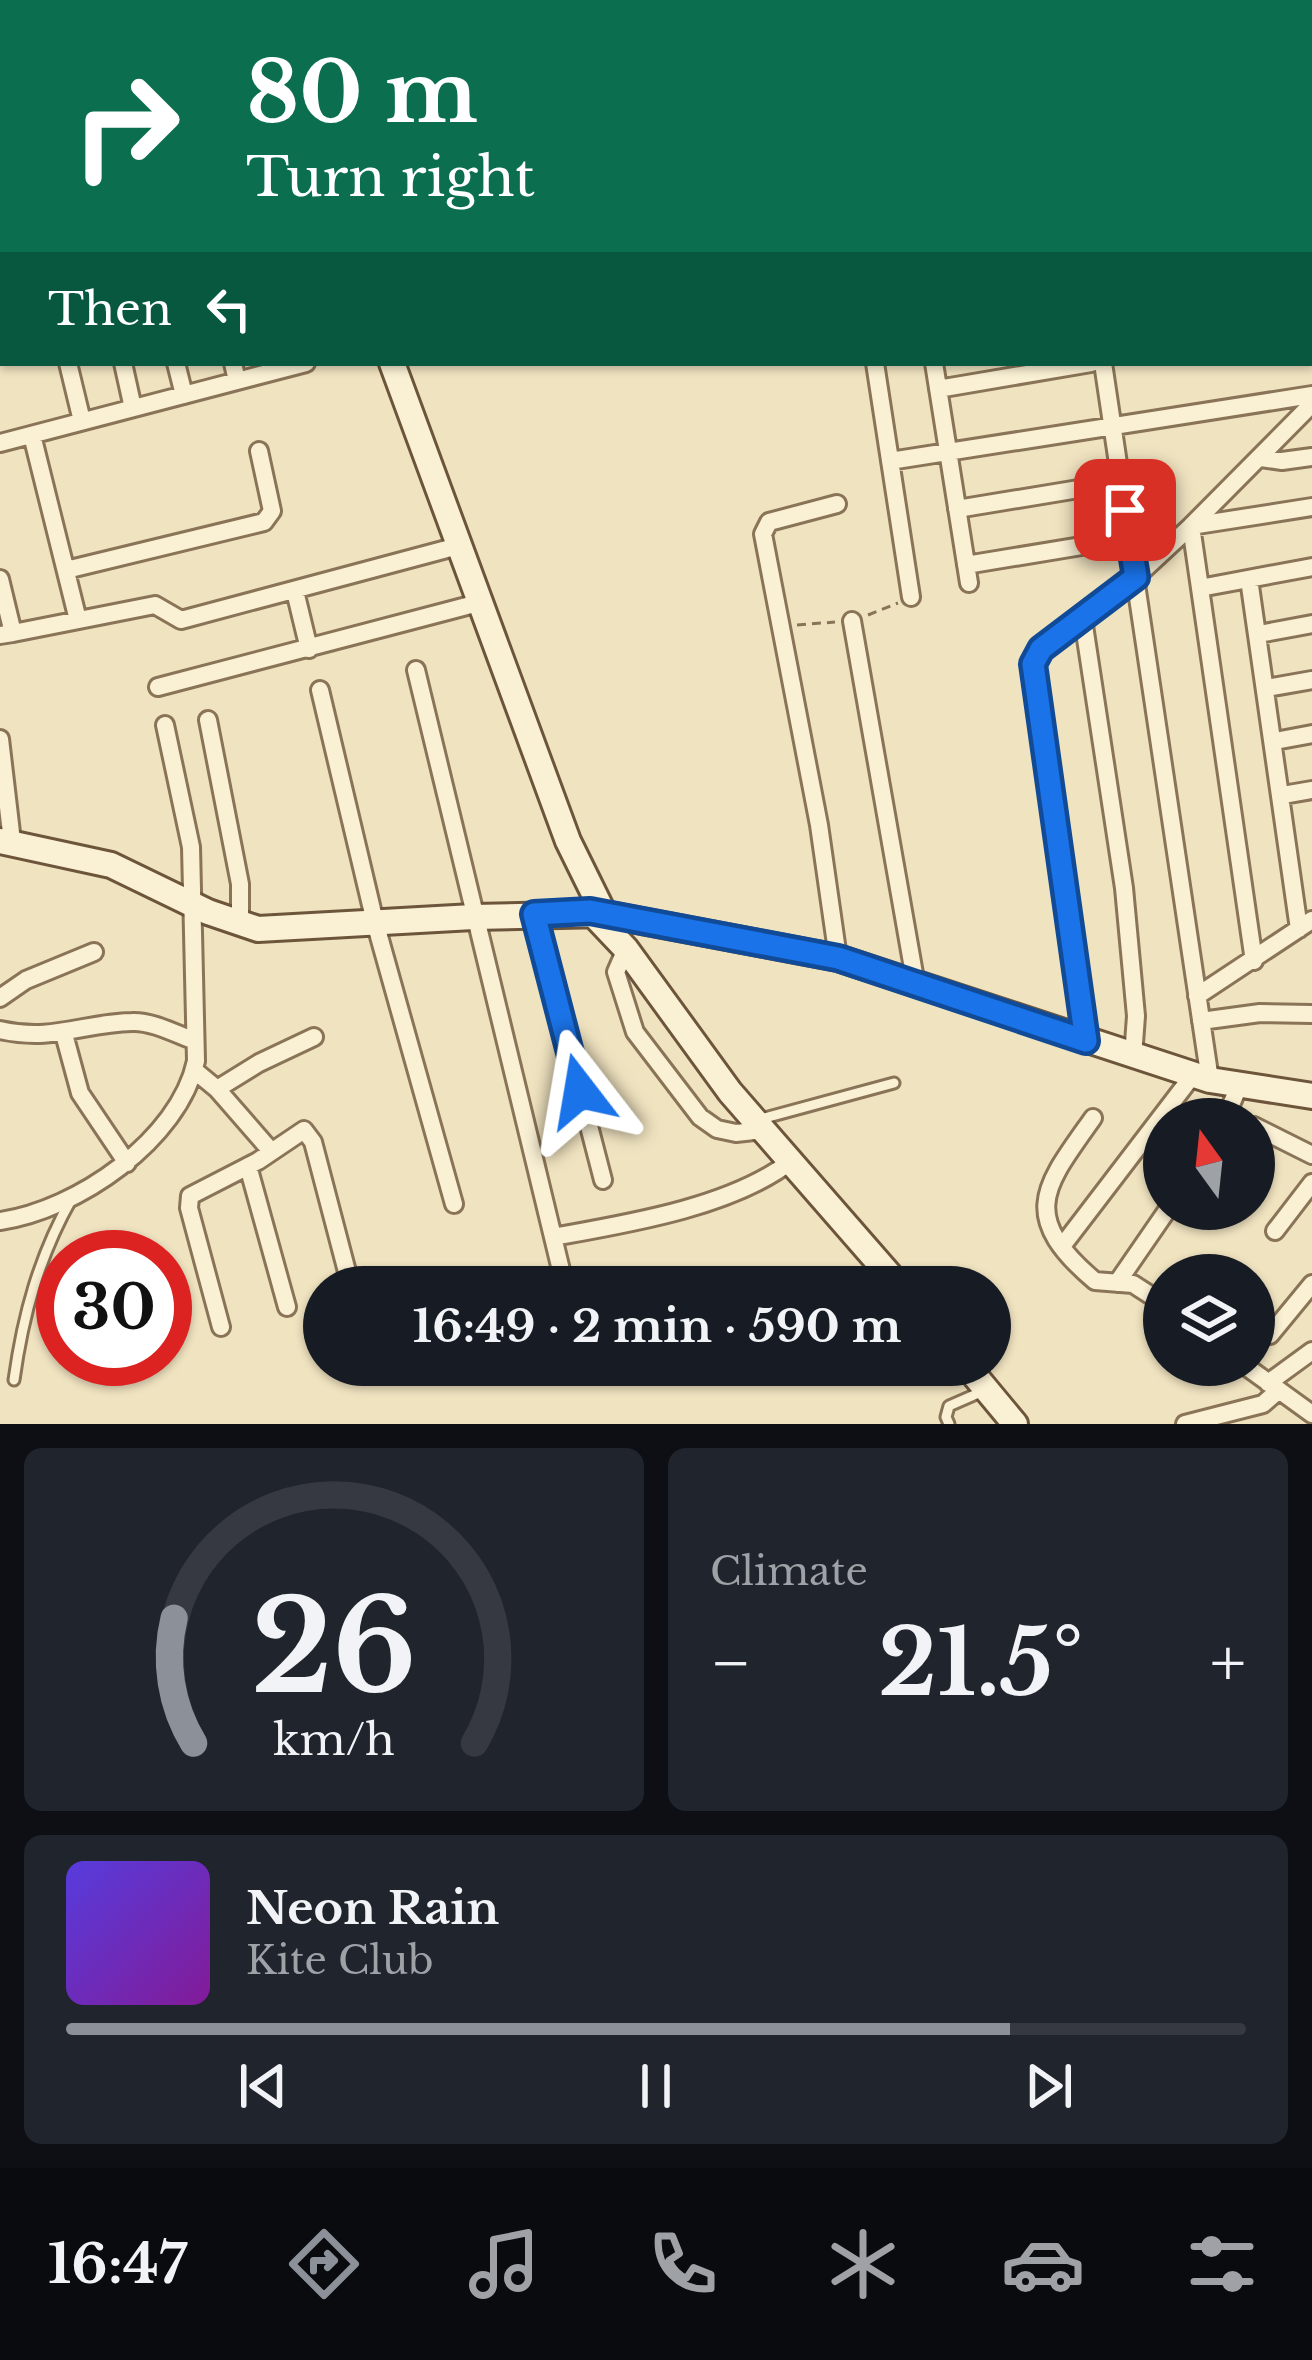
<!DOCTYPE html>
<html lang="en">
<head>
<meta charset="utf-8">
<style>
	:root { --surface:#171b24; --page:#20242c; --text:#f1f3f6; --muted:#9ea1a6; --line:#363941; --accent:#8c9099 }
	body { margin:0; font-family:"Libre Baskerville",serif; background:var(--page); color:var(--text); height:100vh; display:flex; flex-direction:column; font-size:45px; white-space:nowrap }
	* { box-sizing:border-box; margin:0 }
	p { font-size:39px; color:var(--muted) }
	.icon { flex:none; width:66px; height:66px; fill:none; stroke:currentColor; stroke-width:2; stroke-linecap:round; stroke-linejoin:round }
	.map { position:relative; height:1424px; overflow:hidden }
	.details { display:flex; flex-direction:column; gap:24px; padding:24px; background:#0d0f14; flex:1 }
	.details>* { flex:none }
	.hud { position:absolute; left:0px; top:0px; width:1314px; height:366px; box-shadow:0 3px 9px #0004; background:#0b6e4f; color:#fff; overflow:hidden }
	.needle { width:78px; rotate:345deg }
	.tools { position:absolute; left:1143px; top:1098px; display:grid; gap:24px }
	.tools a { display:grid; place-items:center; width:132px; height:132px; border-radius:50%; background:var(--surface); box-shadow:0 3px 9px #0004; font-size:60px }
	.speed { position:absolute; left:36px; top:1230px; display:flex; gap:24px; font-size:60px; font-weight:700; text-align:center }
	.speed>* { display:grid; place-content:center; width:156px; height:156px; border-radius:50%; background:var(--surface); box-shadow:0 3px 9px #0004; line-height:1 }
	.speed .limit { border:18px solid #d22; background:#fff; color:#111 }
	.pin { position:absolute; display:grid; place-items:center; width:102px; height:102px; color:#fff; margin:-51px; border-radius:24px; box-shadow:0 6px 18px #0006 }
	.me { position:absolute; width:132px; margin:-66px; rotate:346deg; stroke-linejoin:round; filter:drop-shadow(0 0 9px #0008) }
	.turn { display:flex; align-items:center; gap:42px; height:252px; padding:0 48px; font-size:54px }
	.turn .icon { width:156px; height:156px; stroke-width:2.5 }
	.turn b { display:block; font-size:84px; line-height:102px }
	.then { display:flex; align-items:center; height:114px; padding:0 48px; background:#0003; gap:24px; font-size:45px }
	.big { font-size:90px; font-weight:700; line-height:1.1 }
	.details .card { flex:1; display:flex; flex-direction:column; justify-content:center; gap:18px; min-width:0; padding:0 42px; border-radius:18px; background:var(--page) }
	.details .dial { align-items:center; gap:0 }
	.dial svg { height:312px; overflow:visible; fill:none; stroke:var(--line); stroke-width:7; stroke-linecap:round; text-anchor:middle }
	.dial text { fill:var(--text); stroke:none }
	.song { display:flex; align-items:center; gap:36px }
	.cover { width:144px; height:144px; border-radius:18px; background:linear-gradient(135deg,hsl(250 70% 55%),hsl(290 70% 35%)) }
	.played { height:12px; border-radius:6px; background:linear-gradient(90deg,var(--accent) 80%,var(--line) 80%) }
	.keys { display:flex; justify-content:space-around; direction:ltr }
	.heat { display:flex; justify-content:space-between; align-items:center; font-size:66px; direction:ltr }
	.details .tiles { flex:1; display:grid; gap:24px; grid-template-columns:1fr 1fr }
	.card:last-child { grid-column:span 2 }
	.trip { position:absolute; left:303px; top:1266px; width:708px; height:120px; border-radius:60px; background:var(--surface); box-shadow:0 3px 9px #0004; font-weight:700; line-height:120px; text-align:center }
	.tabs { display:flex; height:192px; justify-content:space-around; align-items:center; background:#090b0e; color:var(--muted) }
	.tabs .icon { width:84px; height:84px }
	.tabs .active { color:var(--accent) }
	.tabs b { font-size:54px; color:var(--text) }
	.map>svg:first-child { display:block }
</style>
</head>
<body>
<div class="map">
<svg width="1312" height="1424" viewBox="0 0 1312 1424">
	<rect width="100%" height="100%" fill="#f0e3c0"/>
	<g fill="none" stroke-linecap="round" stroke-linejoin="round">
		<defs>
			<path id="lane" d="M761 1119 894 1083
				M14 1380C23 1315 39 1256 72 1198
				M949 1424 946 1417 949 1406 981 1392"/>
			<path id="street" d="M165 0 166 3
				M237 0 238 3
				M307 0 308 3
				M401 0 402 3
				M485 0 486 3
				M1061 0V3
				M143 3 151 0
				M1238 3 1261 0
				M1311 51H1312
				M1311 107H1312
				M1311 159H1312
				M1311 214H1312
				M1311 272H1312
				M0 315 3 326
				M68 363 82 421
				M123 363 133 408
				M176 363 184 395
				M233 363 237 381
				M875 363 911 597
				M934 363 969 583
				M1103 363 1210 1080
				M938 389 1091 363
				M32 435 78 620
				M0 443 306 363
				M1261 458 1282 461 1312 457
				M890 461 1312 395
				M837 504 769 522 763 534 819 825 838 958
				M957 509 1121 482
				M966 565 1130 538
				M66 570 264 522 272 511 259 451
				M0 579 13 633 0 635
				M1249 579 1299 929
				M1200 588 1312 567
				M295 591 309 649
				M1083 619 1124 888 1136 1016 1133 1057
				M852 621 916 985
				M13 633 155 605 181 620 458 546
				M1259 634 1312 624
				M416 670 561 1270
				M158 687 482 602
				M1267 688 1312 680
				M320 690 375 922 454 1204
				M208 720 240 884V923
				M0 739 12 841
				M1275 741 1312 734
				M1283 795 1312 790
				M534 914 603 1180
				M626 949 616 972 635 1032 700 1117 717 1129 736 1133 764 1130
				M1254 961 1191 526 1312 404
				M1197 996 1312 920
				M0 998 26 980 94 952
				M1201 1021 1260 1013 1312 1014
				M0 1030C53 1042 83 1023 132 1022 152 1021 176 1034 195 1041
				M64 1034 80 1093 127 1163
				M1086 1041 1034 657 1136 577 1191 526 1312 507
				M194 1070 217 1089 271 1151
				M217 1089 259 1063 314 1037
				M1093 1118C1045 1186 1017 1215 1095 1281L1133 1284 1164 1304
				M1225 1119 1239 1086
				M1254 1126 1312 1155
				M248 1166 287 1307
				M0 1221C77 1210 179 1140 196 1061L191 847 165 725
				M1275 1231 1312 1183
				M553 1237C626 1224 732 1207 791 1161
				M1063 1245 1193 1075
				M1117 1283 1168 1209
				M221 1327 189 1208 190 1196 258 1161 304 1130 313 1142 351 1287
				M1270 1335 1312 1284
				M1244 1365 1312 1414
				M1268 1383 1312 1351
				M1185 1424 1263 1404 1279 1390"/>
			<path id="secondary" d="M40 0 42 3
				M392 363 568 841 604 914
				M0 841 111 865 208 912 258 929 473 917 604 914 838 958 1210 1080 1312 1096
				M590 911 626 949 730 1092 900 1287
				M966 1365 1015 1424"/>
		</defs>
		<!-- lane casing -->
		<use href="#lane" stroke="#8a7457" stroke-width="15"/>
		<!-- street casing -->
		<use href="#street" stroke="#8a7457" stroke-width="22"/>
		<!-- secondary casing -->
		<use href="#secondary" stroke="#6c553a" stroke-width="30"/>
		<!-- path -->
		<path stroke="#8a7457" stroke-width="3" stroke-dasharray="9 6" stroke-linecap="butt" d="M868 615 898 603
			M797 625 835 622"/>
		<!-- lane -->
		<use href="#lane" stroke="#faf0d4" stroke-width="9"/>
		<!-- street -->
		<use href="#street" stroke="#faf0d4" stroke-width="16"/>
		<!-- secondary -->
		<use href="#secondary" stroke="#faf0d4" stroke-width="24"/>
	</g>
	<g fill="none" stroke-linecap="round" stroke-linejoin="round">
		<defs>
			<path id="route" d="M580 1091 534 914 590 911 838 958 1086 1041 1033 664 1041 649 1136 577 1125 510"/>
		</defs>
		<!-- route casing -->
		<use href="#route" stroke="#114b97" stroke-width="30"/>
		<!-- route -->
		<use href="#route" stroke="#1a73e8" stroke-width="21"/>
	</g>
</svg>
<div class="tools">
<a><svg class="needle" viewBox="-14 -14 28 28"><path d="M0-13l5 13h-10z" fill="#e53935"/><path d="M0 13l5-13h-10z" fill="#9ea1a6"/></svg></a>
<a><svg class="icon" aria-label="layers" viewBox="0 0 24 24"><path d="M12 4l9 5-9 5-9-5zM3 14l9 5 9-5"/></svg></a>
</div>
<div class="speed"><div class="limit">30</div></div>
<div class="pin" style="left:1125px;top:510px;background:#d93025"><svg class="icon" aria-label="arrive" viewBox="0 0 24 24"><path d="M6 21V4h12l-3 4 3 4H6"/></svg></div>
<svg class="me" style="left:580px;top:1091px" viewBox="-20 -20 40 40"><path d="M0-17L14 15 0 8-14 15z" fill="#1a73e8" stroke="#fff" stroke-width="4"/></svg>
<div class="trip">16:49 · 2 min · 590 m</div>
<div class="hud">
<div class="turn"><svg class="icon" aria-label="right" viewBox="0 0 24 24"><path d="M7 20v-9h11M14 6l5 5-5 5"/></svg><div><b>80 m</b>Turn right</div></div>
<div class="then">Then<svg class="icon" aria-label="left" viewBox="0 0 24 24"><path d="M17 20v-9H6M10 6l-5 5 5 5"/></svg></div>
</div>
</div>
<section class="details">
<div class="tiles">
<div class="card dial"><svg viewBox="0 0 100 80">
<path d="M14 69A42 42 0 1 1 86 69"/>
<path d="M14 69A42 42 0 0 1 9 37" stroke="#8c9099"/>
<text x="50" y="56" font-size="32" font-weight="700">26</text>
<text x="50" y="72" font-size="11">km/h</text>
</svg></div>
<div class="card"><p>Climate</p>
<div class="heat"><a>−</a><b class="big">21.5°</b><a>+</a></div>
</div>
<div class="card">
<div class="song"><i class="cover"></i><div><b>Neon Rain</b><p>Kite Club</p></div></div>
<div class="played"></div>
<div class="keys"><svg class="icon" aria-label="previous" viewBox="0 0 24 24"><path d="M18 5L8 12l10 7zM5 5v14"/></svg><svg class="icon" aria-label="pause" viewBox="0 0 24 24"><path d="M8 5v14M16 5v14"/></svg><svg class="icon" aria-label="next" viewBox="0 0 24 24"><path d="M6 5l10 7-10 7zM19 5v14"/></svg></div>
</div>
</div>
</section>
<nav class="tabs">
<b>16:47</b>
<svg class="icon active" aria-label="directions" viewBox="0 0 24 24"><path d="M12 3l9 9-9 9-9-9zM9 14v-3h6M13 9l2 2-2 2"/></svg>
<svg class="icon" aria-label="music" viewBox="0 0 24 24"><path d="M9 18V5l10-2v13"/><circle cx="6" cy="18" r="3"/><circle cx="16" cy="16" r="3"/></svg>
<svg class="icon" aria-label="phone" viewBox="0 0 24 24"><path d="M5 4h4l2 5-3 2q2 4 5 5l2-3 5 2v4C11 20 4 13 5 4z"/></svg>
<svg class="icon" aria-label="climate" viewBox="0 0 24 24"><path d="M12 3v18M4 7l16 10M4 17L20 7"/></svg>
<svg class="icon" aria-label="car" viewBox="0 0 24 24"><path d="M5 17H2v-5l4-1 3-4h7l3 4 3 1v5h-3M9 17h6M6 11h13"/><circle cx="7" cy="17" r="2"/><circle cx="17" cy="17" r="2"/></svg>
<svg class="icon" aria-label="filters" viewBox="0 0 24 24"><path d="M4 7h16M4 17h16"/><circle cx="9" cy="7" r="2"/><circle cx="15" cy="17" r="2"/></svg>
</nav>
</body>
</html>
